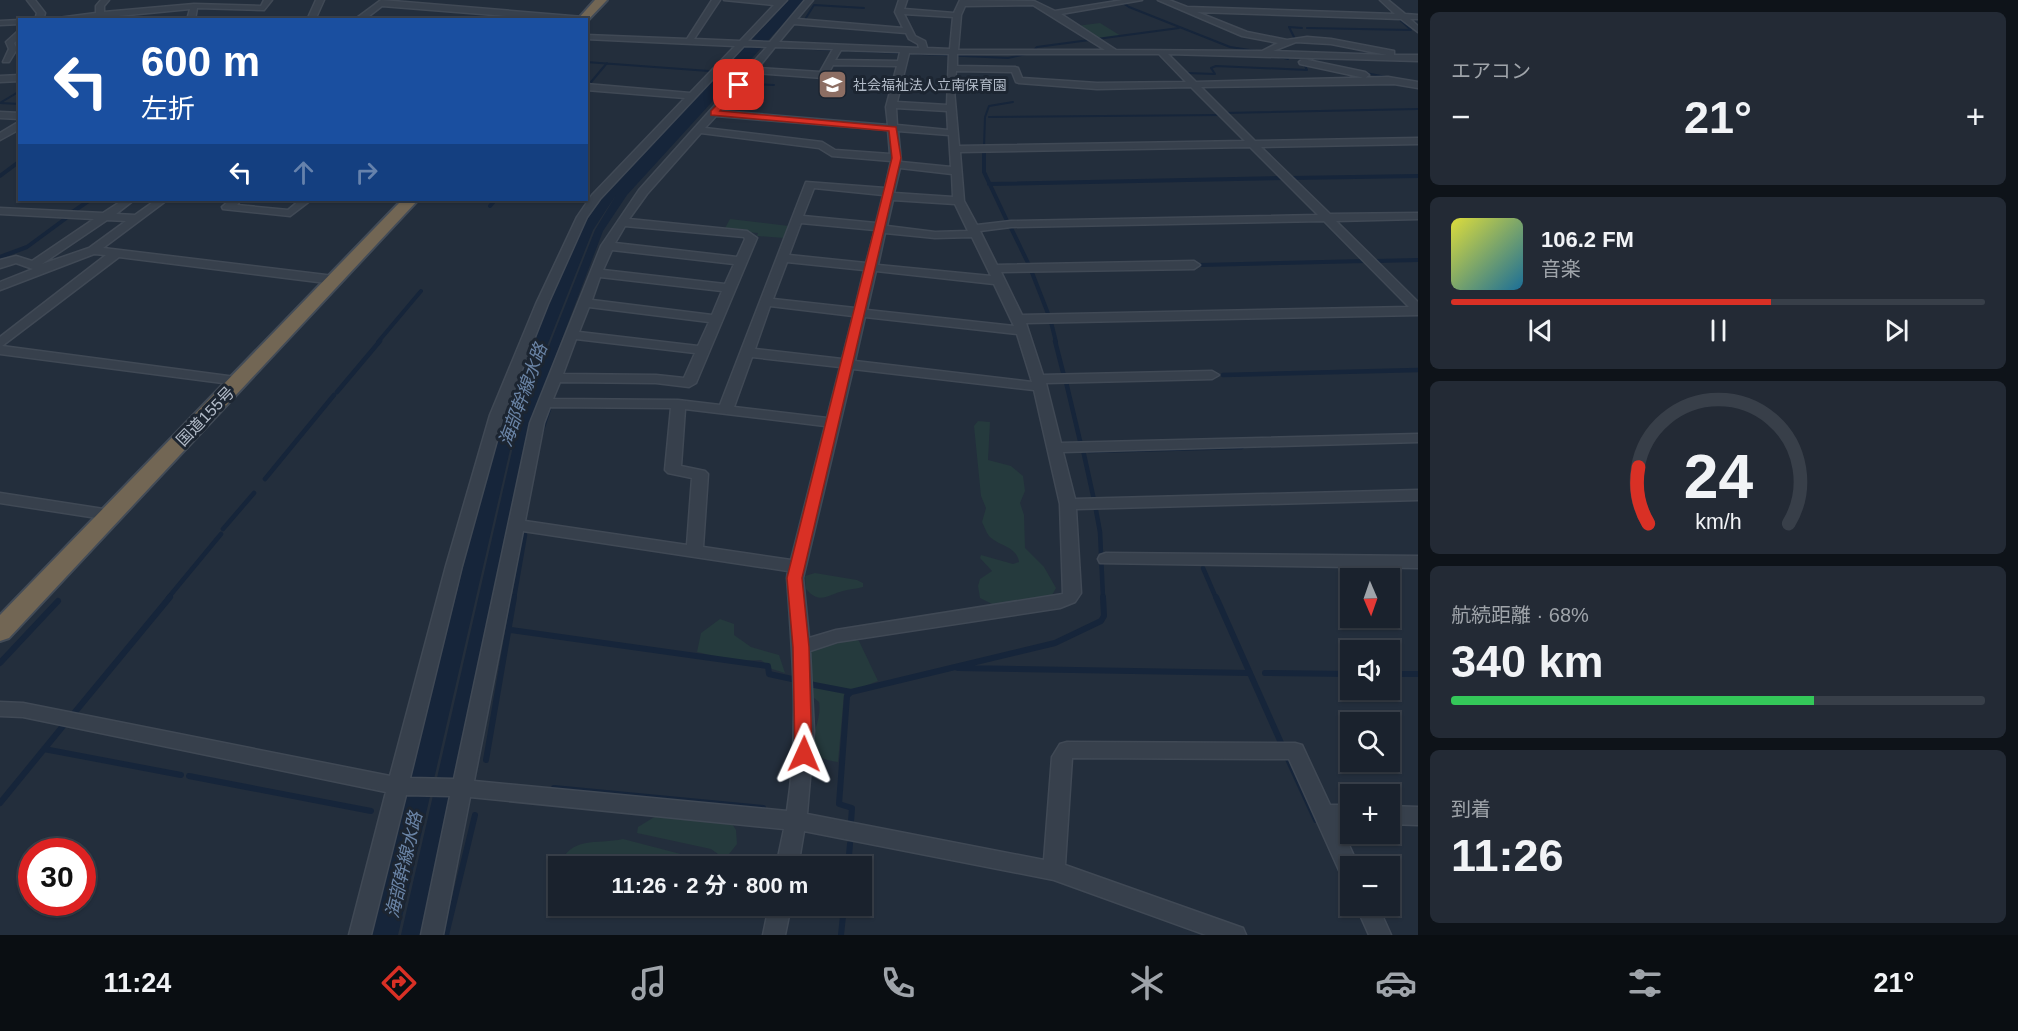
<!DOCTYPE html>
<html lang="ja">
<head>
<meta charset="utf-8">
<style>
	:root { --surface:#1a222d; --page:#232a35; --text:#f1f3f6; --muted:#9fa4aa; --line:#383f49; --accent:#d93025 }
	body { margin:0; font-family:Arial,"Noto Sans JP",sans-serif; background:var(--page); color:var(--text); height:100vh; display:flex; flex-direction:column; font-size:22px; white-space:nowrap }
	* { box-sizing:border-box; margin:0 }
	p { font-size:20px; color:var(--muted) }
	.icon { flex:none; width:33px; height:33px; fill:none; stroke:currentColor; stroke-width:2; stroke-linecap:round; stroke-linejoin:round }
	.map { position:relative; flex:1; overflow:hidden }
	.details { display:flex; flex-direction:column; gap:12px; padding:12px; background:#0e1319; width:600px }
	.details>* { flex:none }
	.banner { position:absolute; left:18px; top:18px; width:570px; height:183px; border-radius:0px; box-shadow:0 2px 4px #0004,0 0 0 2px var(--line); background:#1a4fa0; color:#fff; overflow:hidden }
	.needle { width:39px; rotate:178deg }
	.fabs { position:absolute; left:1340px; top:568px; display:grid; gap:12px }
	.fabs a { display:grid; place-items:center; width:60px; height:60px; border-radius:0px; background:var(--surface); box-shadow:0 2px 4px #0004,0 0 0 2px var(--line); font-size:30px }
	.speed { position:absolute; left:18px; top:838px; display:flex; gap:12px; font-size:30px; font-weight:700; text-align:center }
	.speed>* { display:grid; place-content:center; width:78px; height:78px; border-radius:50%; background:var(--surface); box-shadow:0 2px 4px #0004,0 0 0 2px var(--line); line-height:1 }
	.speed .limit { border:9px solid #d22; background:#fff; color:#111 }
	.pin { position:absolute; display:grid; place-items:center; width:51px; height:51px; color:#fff; margin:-26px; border-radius:12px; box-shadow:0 3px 9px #0006 }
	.me { position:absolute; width:66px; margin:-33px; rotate:1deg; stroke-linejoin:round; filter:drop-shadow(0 0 4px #0008) }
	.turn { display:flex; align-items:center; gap:21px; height:126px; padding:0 24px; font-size:27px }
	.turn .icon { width:78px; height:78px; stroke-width:2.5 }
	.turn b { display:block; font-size:42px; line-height:51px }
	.lanes { display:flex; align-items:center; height:57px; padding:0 24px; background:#0003; justify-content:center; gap:30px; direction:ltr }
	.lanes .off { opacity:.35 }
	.big { font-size:45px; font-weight:700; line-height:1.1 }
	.details .card { flex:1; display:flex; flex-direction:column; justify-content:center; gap:9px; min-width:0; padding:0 21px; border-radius:9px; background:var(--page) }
	.details .dial { align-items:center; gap:0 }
	.dial svg { height:156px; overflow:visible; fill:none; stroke:var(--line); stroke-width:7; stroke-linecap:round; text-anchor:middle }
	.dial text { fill:var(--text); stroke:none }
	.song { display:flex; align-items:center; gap:18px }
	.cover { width:72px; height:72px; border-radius:9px; background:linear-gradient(135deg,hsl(60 70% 55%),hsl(200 70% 35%)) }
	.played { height:6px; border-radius:3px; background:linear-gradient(90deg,var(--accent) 60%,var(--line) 60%) }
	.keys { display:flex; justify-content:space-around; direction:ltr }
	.heat { display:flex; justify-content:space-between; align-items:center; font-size:33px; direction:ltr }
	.charge { height:9px; border-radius:4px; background:linear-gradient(90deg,#34c759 68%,var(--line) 0) }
	.trip { position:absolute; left:548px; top:856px; width:324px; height:60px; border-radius:0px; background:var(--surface); box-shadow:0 2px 4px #0004,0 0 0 2px var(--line); font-weight:700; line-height:60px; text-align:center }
	.dock { display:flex; height:96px; justify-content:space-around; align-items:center; background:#0a0e12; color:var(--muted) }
	.dock .icon { width:42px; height:42px }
	.dock .active { color:var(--accent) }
	.dock b { font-size:27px; color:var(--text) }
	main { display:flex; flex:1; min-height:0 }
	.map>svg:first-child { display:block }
</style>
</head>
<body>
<main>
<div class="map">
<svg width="1418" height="935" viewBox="0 0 1418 935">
	<rect width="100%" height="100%" fill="#232e3c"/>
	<!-- green -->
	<path fill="#253a3d" d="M1100 23 1121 36 1097 39 1076 26Z
		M730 219 789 226 784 238 757 236 758 233 724 230Z
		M978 421 990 422 988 460 1011 466 1023 476 1025 491 1020 503 1024 515 1025 548 1044 567 1056 588 1050 599 998 607 980 598 978 586 980 579 992 571 980 558 981 555 1013 564 1019 562C1017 546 998 546 989 536 986 532 984 526 982 522L986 508 981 496 974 426Z
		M815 573 857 580 863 583V587C856 589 850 589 843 591 827 595 820 605 806 589L805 576Z
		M720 619 734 624V635L751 647 779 655 785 673 772 669 761 660 737 661 697 652 701 633Z
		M853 639 859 641 878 681 844 694 838 762C791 756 824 729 819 702L809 694V651Z
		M656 816 731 822 736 830 737 844 729 854H718L711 849 637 833 638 827Z
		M623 839 696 858 713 867H559C570 835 596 845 623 839Z
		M558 870V906H611C597 923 571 920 556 906Z"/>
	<!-- water -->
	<path fill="#16253a" d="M789 0H805L627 195 603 231 530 423 423 935H401L518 425 595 230 616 195 593 230 516 424 398 935H372L497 430 580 230 604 195Z"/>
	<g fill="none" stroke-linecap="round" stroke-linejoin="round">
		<!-- stream-far3 -->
		<path stroke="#16253a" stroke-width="2" d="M1118 0 1129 7 1230 47 1256 51
			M804 21 814 5 864 8
			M1307 28 1411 30 1397 17
			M1290 40 1295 39 1289 27 1302 28
			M792 48 1008 58 1030 53
			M1034 50 1037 47 1179 28
			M1275 56 1288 59
			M586 62 709 71
			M1361 72 1391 78
			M1186 73 1215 74 1211 68 1216 66 1307 70 1305 66
			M750 84 774 85
			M586 88 607 63
			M0 103 20 91
			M0 103 20 104
			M1224 113 1418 109
			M989 117 1220 115
			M984 147 985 117 989 106 1013 102"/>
		<!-- stream-far2 -->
		<path stroke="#16253a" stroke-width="4" d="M984 150V172L1008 223
			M0 176 20 161
			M1291 178 1418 176
			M989 184 1283 178
			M490 206 495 200
			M71 213 90 200
			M1011 228 1029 265
			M0 257 27 247 69 216
			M1375 261 1418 260
			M1201 265 1365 261
			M1031 270 1049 316
			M1051 322 1056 342
			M378 342 421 291"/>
		<!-- stream-far1 -->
		<path stroke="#16253a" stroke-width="4.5" d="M1055 341 1064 376
			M1223 375 1418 370
			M1066 382 1081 445
			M337 392 380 341
			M541 433 549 409
			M1083 450 1094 500
			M1089 451 1242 447
			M265 479 334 395
			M1095 505 1100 532 1103 598
			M223 529 254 493
			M1203 568 1216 598
			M168 598 221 534
			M514 598 525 535"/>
		<!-- stream -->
		<path stroke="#16253a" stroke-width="6" d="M1216 597 1282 745
			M511 630 768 666 769 674 792 679
			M0 663 58 601
			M958 668 1250 673
			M1265 673 1350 674
			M1389 674H1418
			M809 684 851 692
			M75 712 170 597
			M44 749 181 775
			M1288 759 1316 820
			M486 760 514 597
			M189 776 371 811
			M554 788 763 808
			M0 803 63 726
			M851 822 852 808 839 804 847 696 851 692 1055 643 1101 621 1104 616 1103 597
			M848 867 850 844
			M1341 873 1350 893
			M446 935 475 815
			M841 935 844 906"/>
		<defs>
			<path id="minor" d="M27 0H35L45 13 43 20H35L37 13Z
				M101 0H109L104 6V12L194 4 261 6 264 0H272L264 10 197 8 195 20H187L190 9 77 20H43L96 13V6Z
				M316 0H324L315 20H307Z
				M381 0 583 17 587 19 558 20 382 6 364 20H354Z
				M712 0H720L694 39 740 41 774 5 724 0H787L748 41 770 42 805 0H813L797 19 903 28 895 12 899 0H907L904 9 954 13 960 0 1034 1 1055 11 1123 0H1142L1061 14 1116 50 1262 51 1278 43 1242 36 1158 0H1169L1187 7 1395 14 1380 0H1388L1405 14 1418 15V19H1410L1418 26V32L1401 19 1197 12 1247 32 1287 40 1307 37 1331 39 1394 51V55H1418V61L1168 54 1196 82 1388 77 1418 82V88L1394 84 1201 87 1255 141 1418 138V144L1261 147 1330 214 1418 213V219L1336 221 1418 302V315L1026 323 1043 375 1212 371 1219 375 1212 379 1046 383 1061 443 1418 434V442L1063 452 1075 499 1418 490V500L1076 509 1081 593 1075 602 1060 608 837 642 810 651 814 731 807 814 1044 860 1052 757 1060 744 1067 742 1295 743 1302 745 1330 805H1350V823H1339L1359 867H1350V879L1342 877 1289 759 1072 758 1065 865 1243 928 1246 935H1206L1054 880 804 831 798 867H776L784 829 470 797 443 935H421L450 796 406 795 371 935H349L386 792 23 717 0 716V702L23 703 390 776 446 566 490 415 536 304 577 217 592 195 685 98 586 90V84L690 93 735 46 586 39V35L687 39ZM1033 5 1105 50H958L961 15 965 6ZM904 14 953 17 950 49 927 48 925 41 915 36ZM794 24 906 33 909 39 918 44 919 48 779 42ZM1296 42 1331 44 1387 55 1273 51ZM744 46 767 47 639 190 601 246 530 423 454 779 410 778 462 566 504 415 548 304 587 217 600 199ZM775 47 833 49 820 72 758 68ZM841 50 900 52 898 61 835 60ZM909 53 949 54 947 105 897 102ZM957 54H1159L1186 82 1097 83 1022 78 1018 68 1015 67 957 66ZM833 65 897 66 886 107 888 125 721 111 754 73 823 78 826 77ZM956 71 1012 72 1016 82 1019 83 1097 89 1191 87 1245 141 959 146 954 90ZM896 108 947 111 948 130 897 125ZM716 116 888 130 890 154 835 150 822 142 705 128ZM898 131 949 135 951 167 901 162ZM701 133 819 148 832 156 891 161 885 188 806 182 720 405 678 400 553 399 560 382 656 383 689 387 696 383 757 238 747 231 629 219 647 194ZM1250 147 1318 215 1011 221 977 225 964 201 960 152ZM900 168 952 174 953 197 894 193ZM814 188 883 195 876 223 803 216ZM893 200 955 204 968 231 935 232 887 226ZM1324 221 1409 307 1022 315 1001 272 1194 269 1200 265 1194 261 997 265 980 231 1011 227ZM801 223 875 230 866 263 789 255ZM625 226 744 237 745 239 737 257 615 243ZM885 233 935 238 972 237 991 276 878 265ZM612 250 734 264 725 284 603 270ZM787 262 864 270 855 308 773 299ZM876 271 994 284 1014 326 867 310ZM600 277 722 291 712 315 592 300ZM770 306 853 316 842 359 755 349ZM589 307 709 322 698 346 579 332ZM865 317 1017 334 1032 382 855 361ZM576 339 695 353 684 378 656 375 563 374ZM752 357 840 367 827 418 734 407ZM853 369 1034 390 1060 504 1063 594 836 630 809 638 803 578ZM550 407 671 408 665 470 668 473 692 478 687 545 525 521 544 423ZM685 409 825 426 791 560 703 547 708 474 705 471 681 466ZM523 531 788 571 787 578C793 657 799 733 787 811L474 781Z
				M20 20V24L0 25V21Z
				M17 32H20V38L14 43 17 49 9 62H3L9 49 6 42Z
				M1303 59 1365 72 1369 75 1365 78 1300 64 1299 62Z
				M20 75V81L0 82V76Z
				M0 112 20 113V119L0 118Z
				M20 121V129L0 140V133Z
				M123 200H134L116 214 135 215 156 200H167L103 248 334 276 340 280 334 284 119 257 2 346 243 378 245 381 243 384 238 385 0 354V337L106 255 94 254 0 290V282L33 269 16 263 0 268V260L16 256 32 261 94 219 0 214V208L103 213ZM107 220 126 221 89 248 42 264Z
				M230 200H241L237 205 288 210 300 200H311L290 216 223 209 222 207Z
				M0 493 110 510 118 515 110 520 0 503Z
				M1106 553 1418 556V568L1100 563 1098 559 1100 555Z
				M1389 806 1418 807V825L1389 824Z
				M769 906H791L785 935H763Z
				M1356 906H1378L1391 935H1369Z"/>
			<path id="highway" d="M595 0H607L586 22V20H577Z
				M402 200H418L9 638 0 641V615Z"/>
		</defs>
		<!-- minor casing -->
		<use href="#minor" stroke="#404955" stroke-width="3"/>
		<!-- highway casing -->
		<use href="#highway" stroke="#424b57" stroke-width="4"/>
		<!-- minor -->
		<use href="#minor" fill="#37404c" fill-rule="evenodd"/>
		<!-- highway -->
		<use href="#highway" fill="#726654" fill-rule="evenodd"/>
	</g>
	<!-- route -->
	<path fill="#d93025" stroke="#8d1f18" stroke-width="1.5" d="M739 82 743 85 720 111 896 127 901 158 802 578 809 647 812 754 810 759 804 761 797 759 795 754 793 647 787 578 892 158 889 131 711 115V111Z"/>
	<!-- icons -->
	<defs>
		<symbol id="school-square" viewBox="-11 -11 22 22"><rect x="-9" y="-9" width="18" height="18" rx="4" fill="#8d6e63" stroke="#1c2531"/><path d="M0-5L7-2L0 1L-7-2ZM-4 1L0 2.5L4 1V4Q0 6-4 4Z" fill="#fff"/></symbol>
	</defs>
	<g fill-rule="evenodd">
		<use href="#school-square" x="816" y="68" width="33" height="33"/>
	</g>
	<g text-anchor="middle" stroke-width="6" stroke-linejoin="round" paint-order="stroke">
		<!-- far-poi labels -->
		<g font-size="14" fill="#b2bbc8" stroke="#1c2531" text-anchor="start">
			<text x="853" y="90">社会福祉法人立南保育園</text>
		</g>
		<!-- street labels -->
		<g font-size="16" fill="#b2bbc8" stroke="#1c2531">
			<text transform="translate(205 416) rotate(-46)" y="6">国道155号</text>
		</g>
		<!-- water labels -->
		<g font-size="18" font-style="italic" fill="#6b85a7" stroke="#1c2531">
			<text transform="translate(523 395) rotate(-70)" y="6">海部幹線水路</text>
			<text transform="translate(404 865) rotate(-77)" y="6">海部幹線水路</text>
		</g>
	</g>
</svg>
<div class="fabs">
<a><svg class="needle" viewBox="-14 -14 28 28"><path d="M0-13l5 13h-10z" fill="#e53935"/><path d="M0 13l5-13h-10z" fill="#9fa4aa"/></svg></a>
<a><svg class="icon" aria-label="sound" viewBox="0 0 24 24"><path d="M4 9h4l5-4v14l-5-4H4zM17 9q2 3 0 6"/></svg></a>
<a><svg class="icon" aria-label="search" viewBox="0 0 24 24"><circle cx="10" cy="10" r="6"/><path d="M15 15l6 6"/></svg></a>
<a>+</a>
<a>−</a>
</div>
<div class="speed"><div class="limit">30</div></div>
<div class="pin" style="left:739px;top:85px;background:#d93025"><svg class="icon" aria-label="arrive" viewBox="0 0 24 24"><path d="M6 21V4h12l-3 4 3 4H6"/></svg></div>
<svg class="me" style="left:804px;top:754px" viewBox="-20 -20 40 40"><path d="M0-17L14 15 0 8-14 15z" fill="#d93025" stroke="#fff" stroke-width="4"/></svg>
<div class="trip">11:26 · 2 分 · 800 m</div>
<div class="banner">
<div class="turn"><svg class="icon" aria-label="left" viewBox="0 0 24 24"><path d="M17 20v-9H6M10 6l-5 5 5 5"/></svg><div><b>600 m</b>左折</div></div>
<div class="lanes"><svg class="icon" aria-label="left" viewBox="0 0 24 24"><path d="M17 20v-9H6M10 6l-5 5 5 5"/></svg><svg class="icon off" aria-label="ahead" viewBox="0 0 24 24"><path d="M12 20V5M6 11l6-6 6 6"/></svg><svg class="icon off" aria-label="right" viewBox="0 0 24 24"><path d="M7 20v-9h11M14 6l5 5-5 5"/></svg></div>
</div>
</div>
<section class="details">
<div class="card"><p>エアコン</p>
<div class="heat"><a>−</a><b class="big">21°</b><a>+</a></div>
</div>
<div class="card">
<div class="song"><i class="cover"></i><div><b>106.2 FM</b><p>音楽</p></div></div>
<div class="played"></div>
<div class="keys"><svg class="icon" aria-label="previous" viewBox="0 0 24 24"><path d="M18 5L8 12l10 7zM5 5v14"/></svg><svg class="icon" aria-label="pause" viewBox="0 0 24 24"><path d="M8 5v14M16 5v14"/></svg><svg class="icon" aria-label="next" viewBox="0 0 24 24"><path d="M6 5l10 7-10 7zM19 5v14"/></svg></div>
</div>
<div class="card dial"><svg viewBox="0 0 100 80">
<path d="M14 69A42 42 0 1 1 86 69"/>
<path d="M14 69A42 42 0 0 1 9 40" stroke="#d93025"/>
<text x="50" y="56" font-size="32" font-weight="700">24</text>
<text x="50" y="72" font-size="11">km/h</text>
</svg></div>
<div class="card"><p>航続距離 · 68%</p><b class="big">340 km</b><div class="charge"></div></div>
<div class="card"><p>到着</p><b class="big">11:26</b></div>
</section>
</main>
<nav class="dock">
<b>11:24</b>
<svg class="icon active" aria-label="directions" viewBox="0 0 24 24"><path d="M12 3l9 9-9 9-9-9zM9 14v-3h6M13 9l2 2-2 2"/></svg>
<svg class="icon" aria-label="music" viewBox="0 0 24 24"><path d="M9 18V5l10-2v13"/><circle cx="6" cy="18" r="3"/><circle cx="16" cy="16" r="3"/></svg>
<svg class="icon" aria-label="phone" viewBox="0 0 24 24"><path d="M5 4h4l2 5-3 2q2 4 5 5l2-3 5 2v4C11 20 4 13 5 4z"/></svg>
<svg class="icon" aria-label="climate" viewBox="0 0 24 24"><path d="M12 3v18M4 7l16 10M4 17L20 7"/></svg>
<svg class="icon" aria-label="car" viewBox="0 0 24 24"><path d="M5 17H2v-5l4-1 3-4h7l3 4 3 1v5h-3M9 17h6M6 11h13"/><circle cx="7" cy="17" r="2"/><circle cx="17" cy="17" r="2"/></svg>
<svg class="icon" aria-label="filters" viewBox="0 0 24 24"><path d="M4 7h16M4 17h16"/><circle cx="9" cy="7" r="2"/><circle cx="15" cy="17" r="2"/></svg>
<b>21°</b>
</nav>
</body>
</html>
